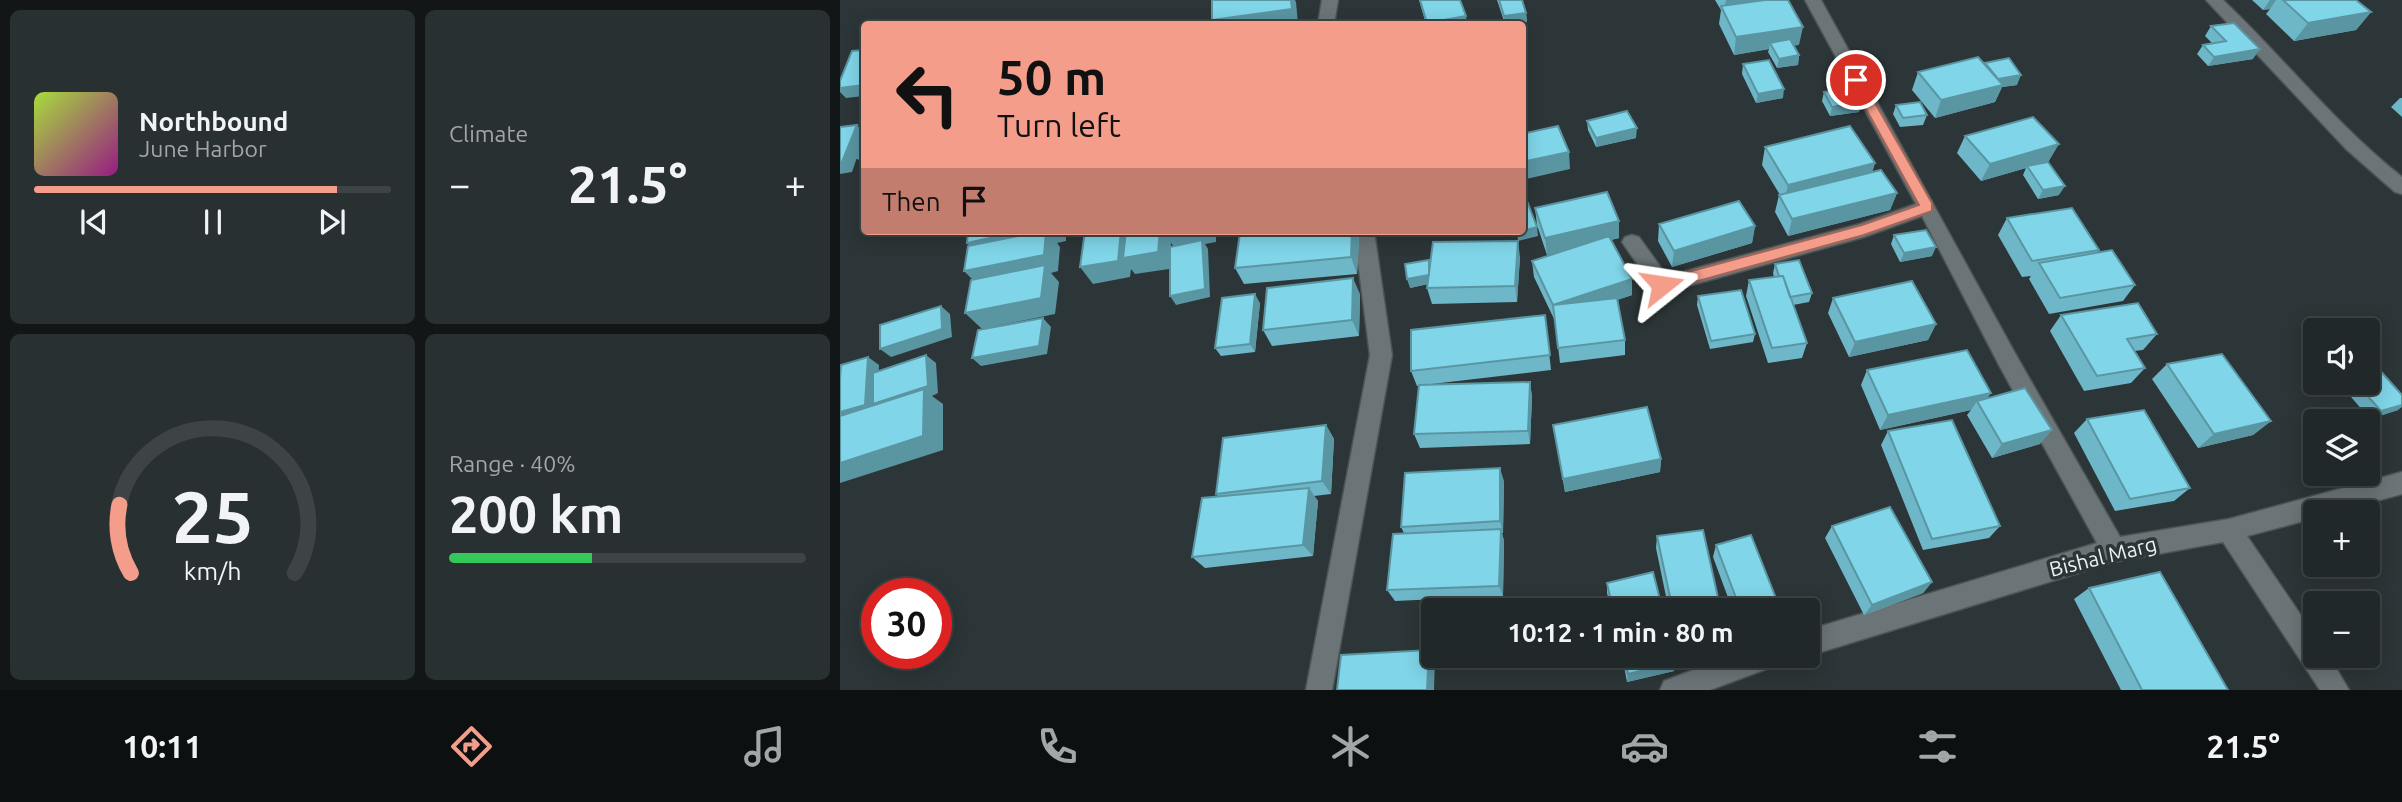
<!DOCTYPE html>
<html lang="en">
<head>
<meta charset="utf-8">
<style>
	:root { --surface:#212829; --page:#293031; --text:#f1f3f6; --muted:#a2a6a8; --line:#3e4446; --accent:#f49d8b }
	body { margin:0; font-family:Ubuntu,sans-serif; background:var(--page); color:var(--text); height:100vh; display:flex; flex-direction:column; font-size:26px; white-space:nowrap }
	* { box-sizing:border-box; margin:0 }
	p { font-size:23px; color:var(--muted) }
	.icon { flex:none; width:38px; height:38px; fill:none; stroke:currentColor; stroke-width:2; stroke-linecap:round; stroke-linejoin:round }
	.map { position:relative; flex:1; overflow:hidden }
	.details { display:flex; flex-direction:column; gap:10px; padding:10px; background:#121617; width:840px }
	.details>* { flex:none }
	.banner { position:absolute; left:21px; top:21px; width:665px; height:214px; border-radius:7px; box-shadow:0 4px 18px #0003,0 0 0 2px var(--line); background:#f49d8b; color:#111; overflow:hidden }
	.controls { position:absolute; left:1463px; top:318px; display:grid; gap:14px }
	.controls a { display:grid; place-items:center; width:77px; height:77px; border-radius:7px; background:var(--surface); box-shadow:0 4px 18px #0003,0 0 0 2px var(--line); font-size:35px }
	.speed { position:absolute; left:21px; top:578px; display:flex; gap:14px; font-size:35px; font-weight:700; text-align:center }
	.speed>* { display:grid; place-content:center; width:91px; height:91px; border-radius:50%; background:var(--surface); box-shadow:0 4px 18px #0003,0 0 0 2px var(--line); line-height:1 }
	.speed .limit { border:10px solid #d22; background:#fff; color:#111 }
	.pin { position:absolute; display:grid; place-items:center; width:60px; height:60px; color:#fff; margin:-30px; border:4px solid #fff; border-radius:50%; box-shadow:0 2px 7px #0007 }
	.me { position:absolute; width:77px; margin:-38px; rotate:75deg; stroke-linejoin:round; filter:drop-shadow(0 0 5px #0008) }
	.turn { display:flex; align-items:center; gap:24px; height:147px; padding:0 21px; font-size:32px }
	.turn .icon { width:91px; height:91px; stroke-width:2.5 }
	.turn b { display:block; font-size:49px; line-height:60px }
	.then { display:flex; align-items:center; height:66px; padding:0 21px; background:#0003; gap:14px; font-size:26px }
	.big { font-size:52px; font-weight:600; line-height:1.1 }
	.details .tile { flex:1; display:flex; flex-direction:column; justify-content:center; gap:10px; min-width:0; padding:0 24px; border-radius:10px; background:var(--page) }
	.details .dial { align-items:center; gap:0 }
	.dial svg { height:182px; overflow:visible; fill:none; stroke:var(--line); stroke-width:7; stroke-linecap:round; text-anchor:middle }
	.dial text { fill:var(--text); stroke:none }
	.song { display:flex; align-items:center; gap:21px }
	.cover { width:84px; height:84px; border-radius:10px; background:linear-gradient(135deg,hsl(80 70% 55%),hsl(310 70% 35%)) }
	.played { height:7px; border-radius:4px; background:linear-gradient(90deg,var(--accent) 85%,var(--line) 85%) }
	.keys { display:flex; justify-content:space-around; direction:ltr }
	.heat { display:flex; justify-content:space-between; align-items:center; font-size:38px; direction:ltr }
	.charge { height:10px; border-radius:5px; background:linear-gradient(90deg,#34c759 40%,var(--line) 0) }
	.details .tiles { flex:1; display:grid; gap:10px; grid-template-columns:repeat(2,1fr) }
	.trip { position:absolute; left:581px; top:598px; width:399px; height:70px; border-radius:7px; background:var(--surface); box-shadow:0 4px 18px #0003,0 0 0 2px var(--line); font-weight:600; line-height:70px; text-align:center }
	.menu { display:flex; height:112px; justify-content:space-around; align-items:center; background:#0d1010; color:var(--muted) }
	.menu .icon { width:49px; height:49px }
	.menu .on { color:var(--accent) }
	.menu b { font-size:32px; color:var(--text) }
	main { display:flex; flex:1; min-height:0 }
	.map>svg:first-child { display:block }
</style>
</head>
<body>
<main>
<section class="details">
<div class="tiles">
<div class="tile">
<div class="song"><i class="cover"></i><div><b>Northbound</b><p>June Harbor</p></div></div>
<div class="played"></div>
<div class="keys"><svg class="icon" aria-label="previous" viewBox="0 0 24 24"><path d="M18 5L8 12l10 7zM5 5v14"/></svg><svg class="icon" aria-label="pause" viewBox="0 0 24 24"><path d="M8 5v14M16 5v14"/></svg><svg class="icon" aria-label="next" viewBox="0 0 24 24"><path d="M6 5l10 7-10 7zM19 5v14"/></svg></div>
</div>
<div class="tile"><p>Climate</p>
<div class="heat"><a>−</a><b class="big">21.5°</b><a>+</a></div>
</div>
<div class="tile dial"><svg viewBox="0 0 100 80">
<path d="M14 69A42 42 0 1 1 86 69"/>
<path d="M14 69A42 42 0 0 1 9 39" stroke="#f49d8b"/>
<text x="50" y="56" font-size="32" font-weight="700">25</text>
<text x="50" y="72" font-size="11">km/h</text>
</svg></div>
<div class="tile"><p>Range · 40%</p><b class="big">200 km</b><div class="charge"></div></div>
</div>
</section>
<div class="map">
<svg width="1562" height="690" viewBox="0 0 1562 690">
	<rect width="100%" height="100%" fill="#2c3537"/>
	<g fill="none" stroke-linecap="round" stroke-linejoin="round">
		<defs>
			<path id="minor" d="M482 0H498L494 24H478Z
				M965 0H981L1176 355 1280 537 1389 519 1562 472V494L1493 513H1475V518L1407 536 1475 636V656H1489L1509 690H1480L1383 542 1274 562 968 656V630L1257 543 1160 367 1082 216 1024 237 823 293 816 291 782 242 785 237 792 235 799 237 827 276 1020 224 1076 204Z
				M1366 0H1383C1444 58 1496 125 1562 177V194L1555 192 1506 149Z
				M514 231H534L552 355 492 690H466L530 355Z
				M891 656H941L937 665 870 690H820L824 681Z"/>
		</defs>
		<!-- minor casing -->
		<use href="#minor" stroke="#4d5455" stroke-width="3"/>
		<!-- minor -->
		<use href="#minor" fill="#6b7477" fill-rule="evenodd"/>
	</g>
	<!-- wall -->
	<path fill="#6eb7c8" d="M579 0H620L627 24H586Z
		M657 0H682L686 13 687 22 665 24Z
		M875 0H948L959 45H954L959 55 958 65 937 68 928 52 929 49 894 55 879 24 881 10Z
		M1412 0H1516L1531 12 1516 30 1454 41 1426 14 1430 9 1423 10Z
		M1371 26 1413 59 1368 66 1357 54 1363 45 1372 43 1365 36Z
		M1145 63 1177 85 1162 87 1155 102 1095 118 1072 90 1078 72 1145 64Z
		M903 64 943 98 916 103 902 74Z
		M984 92 1021 102 1019 112 990 116 982 101Z
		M1560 98H1562V117L1551 107Z
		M1056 105 1087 115 1083 125 1060 127 1053 114Z
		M747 121 796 138 756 147 748 130Z
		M1125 136 1209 161 1205 163 1219 195 1198 199 1183 175 1186 168 1141 181 1117 153Z
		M24 141V165L17 158Z
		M925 147 1035 163 1032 172 1057 193 1050 210 948 236 935 212 939 195H940L922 165Z
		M695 208 779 221V238L771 240 792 295 777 300 785 340V355L720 363 715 321 694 277 692 261 724 251 707 255 697 225Z
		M1167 218 1259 250 1257 253 1295 285 1283 301 1209 314 1189 279 1191 276 1182 277 1158 235Z
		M819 224 915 226 912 243 832 267 818 241Z
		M398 231H516L519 239 517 274 404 284 395 268 400 235Z
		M1054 235 1092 256 1060 262 1051 244Z
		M680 257 677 302 592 304 587 288 588 284 570 288 589 260 590 265Z
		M935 264 972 293 969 302 953 305 967 343 962 358 928 363 906 296 909 280 934 277 933 273Z
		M520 294 519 336 432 346 423 330Z
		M858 296 915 334 913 342 870 349 857 305Z
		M993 298 1096 324 1088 340 1009 357 988 313Z
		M420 303 415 352 381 356 375 348Z
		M705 315 711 370 592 384 690 382 692 397 690 444 580 448 574 434 579 386H577L571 371Z
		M1221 315 1317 334 1303 350 1294 351 1305 368 1291 383 1244 391 1210 331Z
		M1327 364 1431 421 1413 435 1358 448 1312 379Z
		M1027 370 1147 398 1200 444 1152 458 1127 415 1131 410 1040 430 1021 385Z
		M1499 383H1528L1558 410 1530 419Z
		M1247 419 1350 488 1334 501 1275 511 1234 433Z
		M486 425 494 439 491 494 474 496 478 501 473 556 365 568 352 557 378 497 376 494Z
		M713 425 821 459 820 472 725 492Z
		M1048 431 1160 526 1149 538 1083 550 1041 445Z
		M664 481 663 533H662L664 541 663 596 555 601 547 590 564 533 561 527Z
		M992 526 1092 582 1083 593 1024 615 985 538Z
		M817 536 881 611H829L816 548Z
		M876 545 941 611H893L873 557Z
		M767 583 823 611H771L767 593Z
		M1249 588 1388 690H1281L1234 599Z
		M782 656H835L834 671 787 682Z
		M838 656H877L840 662Z"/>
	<!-- shaded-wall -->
	<path fill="#5a95a2" d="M451 0H455L456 2 458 24H373L372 20Z
		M886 0H935L884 13Z
		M1430 0H1436L1430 9 1423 10Z
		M1531 12 1516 30 1454 41 1468 23Z
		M686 13 687 22 665 24 664 16Z
		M626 16 627 24H587V23Z
		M963 27 959 45 933 49 930 43 929 49 894 55 896 37Z
		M1420 49 1413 59 1368 66 1374 57Z
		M959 55 958 65 937 68 939 59Z
		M1181 75 1177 85 1162 87 1155 102 1095 118 1101 100 1157 79Z
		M24 85V96L6 98 0 92V88Z
		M944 89 943 98 916 103 918 94Z
		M1021 102 1019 112 990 116 992 107Z
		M17 125 24 133V137L12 172 0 174V163Z
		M797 128 796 138 756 147V138Z
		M1219 144 1209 161 1189 167 1187 166 1186 168 1141 181 1150 164Z
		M729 152 730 169 682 180V162Z
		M1035 163 1030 180 944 202 948 185Z
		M1225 186 1219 195 1198 199 1203 190Z
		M1057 193 1050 210 948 236 952 219Z
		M779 221V238L707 255 705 238Z
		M915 226 912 243 832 267 834 251Z
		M697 227 698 236 678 241 677 232Z
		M182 231H226V241L217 243 220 247 218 271 211 273 219 282 215 314 142 329 125 313 140 287 124 271 142 259 127 243Z
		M281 231H376V242L365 244 368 249 370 297 336 305 330 296 336 249 331 243 329 269 295 274 291 269 290 277 253 284 240 267Z
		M512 231H516L519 239 517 274 511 257Z
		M678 241 680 257 677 302 675 286Z
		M1096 247 1092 256 1060 262 1064 253Z
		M589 260 591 269 593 283 570 288 567 279Z
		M513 278 520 294 519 336 512 320Z
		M792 279V295L715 321 713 305Z
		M415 294 420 303 415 352 410 344Z
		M101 306 110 314 112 337 51 357 40 349Z
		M203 318 211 327 207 354 141 366 132 358Z
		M1096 324 1088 340 1009 357 1015 342Z
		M86 355 96 363 98 393 92 396 103 404V450L0 483V463L8 421 0 415V412L28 357 39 365 37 403Z
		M690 382 692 397 690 444 688 431Z
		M1151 393 1141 408 1137 401 1131 410 1040 430 1048 415Z
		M1562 405V407L1558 410 1530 419 1541 411Z
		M1431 421 1413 435 1358 448 1374 434Z
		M486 425 494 439 491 494 482 481Z
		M1212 430 1200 444 1152 458 1162 444Z
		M821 459 820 472 725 492 723 479Z
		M660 468 664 481 663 533 660 521Z
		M469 488 478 501 473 556 463 545Z
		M661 529 664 541 663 596 659 586Z
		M1092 582 1083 593 1024 615 1032 605Z
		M589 650 595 659 594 690H587Z
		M836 662 834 671 787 682 788 674Z"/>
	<!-- building -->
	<path fill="#80d5e8" stroke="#5a95a2" stroke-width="2" d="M372 0H451L452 9 372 20Z
		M580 0H620L626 16 587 23Z
		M659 0H682L686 13 664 16Z
		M925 0H948L963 27 896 37 881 6Z
		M1443 0H1516L1531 12 1468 23Z
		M1394 23 1420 49 1374 57 1363 45 1386 41 1371 26Z
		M950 39 959 55 939 59 930 43Z
		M24 50V85L0 88V81L12 51Z
		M1138 57 1163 85 1101 100 1078 72Z
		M1169 58 1181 75 1158 79 1145 63Z
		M929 60 944 89 918 94 903 64Z
		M1013 87 1021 102 992 107 984 92Z
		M1080 102 1087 115 1063 118 1056 105Z
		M787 111 797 128 756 138 747 121Z
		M1193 117 1219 144 1150 164 1125 136Z
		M17 125 2 162 0 163V127Z
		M718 126 729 152 682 162V134Z
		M1010 126 1035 163 948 185 925 147Z
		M24 141V157L17 158Z
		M1208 162 1225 186 1203 190 1187 166Z
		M1041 170 1057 193 952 219 939 195Z
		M682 188 697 227 682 231Z
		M767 192 779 221 705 238 695 208Z
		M899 201 915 226 834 251 819 224Z
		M1232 208 1259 250 1192 261 1167 218Z
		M1086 230 1096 247 1064 253 1054 235Z
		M128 231H182L127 243Z
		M203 231H206L204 255 124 271 128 246Z
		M245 231H281L278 261 240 267Z
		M286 231H320L318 252 283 258Z
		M422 231H512L511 257 395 268 400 233Z
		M769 236 792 279 713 305 777 298 785 340 718 348 713 305 692 261Z
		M362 240 365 289 330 296V247Z
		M678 241 675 286 587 288 593 242Z
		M1272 250 1295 285 1220 298 1199 263Z
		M589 260V275L567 279 565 264Z
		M959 260 972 293 950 297 943 276H939L935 264Z
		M205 265 201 298 125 313 131 280Z
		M943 276 967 343 932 348 909 280Z
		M513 278 512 320 423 330 427 288Z
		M1072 281 1096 324 1015 342 993 298Z
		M901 290 915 334 871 341 858 296Z
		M415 294 410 344 375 348 382 298Z
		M1298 303 1317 334 1287 339 1305 368 1257 376 1221 315Z
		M101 306 102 329 40 349V325Z
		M705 315 710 355 571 371V330Z
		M203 318 199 346 132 358 138 330Z
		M1127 350 1151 393 1048 415 1027 370Z
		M1382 354 1431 421 1374 434 1327 364Z
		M86 355 88 386 33 404V373Z
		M28 357 25 405 0 412V379L1 365Z
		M1528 357 1562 395V405L1541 411 1516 383H1528Z
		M690 382 688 431 574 434 579 385Z
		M1185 388 1212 430 1162 444 1137 401Z
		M84 389 83 436 0 463V416Z
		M807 407 821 459 723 479 713 425Z
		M1304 410 1350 488 1290 499 1247 419Z
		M1112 420 1160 526 1092 539 1048 431Z
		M486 425 482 481 376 494 383 438Z
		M660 468V521L561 527 565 473Z
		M469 488 463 545 352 557 362 498Z
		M1050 507 1092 582 1032 605 992 526Z
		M661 529 659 586 547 590 553 534Z
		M863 530 881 611H833L817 536Z
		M911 535 941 611H901L876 545Z
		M813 572 823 611H773L767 583Z
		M1320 572 1388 690H1302L1249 588Z
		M589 650 587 690H497L501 655Z
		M784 656H835L836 662 788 674Z"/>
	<!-- route -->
	<path fill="#f49d8b" stroke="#9f665a" stroke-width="2" d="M1016 76 1022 80 1092 203V211L1024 235 822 291 817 289 815 285 817 281 822 279 1022 225 1079 205 1010 80Z"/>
	<g text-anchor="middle" stroke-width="7" stroke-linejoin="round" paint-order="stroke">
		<!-- street labels -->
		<g font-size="21" fill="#edf2f3" stroke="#2c3537">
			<text transform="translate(1263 557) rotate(-14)" y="7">Bishal Marg</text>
		</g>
	</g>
</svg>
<div class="controls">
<a><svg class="icon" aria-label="sound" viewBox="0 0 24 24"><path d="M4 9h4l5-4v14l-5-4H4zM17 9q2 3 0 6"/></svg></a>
<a><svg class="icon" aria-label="layers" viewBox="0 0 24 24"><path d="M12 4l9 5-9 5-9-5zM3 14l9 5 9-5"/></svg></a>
<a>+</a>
<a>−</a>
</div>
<div class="speed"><div class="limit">30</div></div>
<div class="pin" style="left:1016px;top:80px;background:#d93025"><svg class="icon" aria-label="arrive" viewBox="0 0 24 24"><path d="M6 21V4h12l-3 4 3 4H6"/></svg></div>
<svg class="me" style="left:822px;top:285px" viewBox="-20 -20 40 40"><path d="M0-17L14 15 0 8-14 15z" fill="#f49d8b" stroke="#fff" stroke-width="4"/></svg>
<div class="trip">10:12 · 1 min · 80 m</div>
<div class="banner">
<div class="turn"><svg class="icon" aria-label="left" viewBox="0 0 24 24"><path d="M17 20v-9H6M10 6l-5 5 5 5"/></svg><div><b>50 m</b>Turn left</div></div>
<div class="then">Then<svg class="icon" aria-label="arrive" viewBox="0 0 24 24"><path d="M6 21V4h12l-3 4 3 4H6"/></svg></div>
</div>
</div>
</main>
<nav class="menu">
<b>10:11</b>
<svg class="icon on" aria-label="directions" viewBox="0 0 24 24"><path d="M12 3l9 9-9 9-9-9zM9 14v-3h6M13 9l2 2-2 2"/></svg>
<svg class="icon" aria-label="music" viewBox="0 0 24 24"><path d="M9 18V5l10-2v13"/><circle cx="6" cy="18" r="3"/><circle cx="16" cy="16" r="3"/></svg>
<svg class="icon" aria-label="phone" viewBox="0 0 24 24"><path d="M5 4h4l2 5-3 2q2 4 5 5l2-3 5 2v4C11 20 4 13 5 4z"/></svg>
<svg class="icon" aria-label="climate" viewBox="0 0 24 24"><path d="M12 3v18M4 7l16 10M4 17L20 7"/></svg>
<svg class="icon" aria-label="car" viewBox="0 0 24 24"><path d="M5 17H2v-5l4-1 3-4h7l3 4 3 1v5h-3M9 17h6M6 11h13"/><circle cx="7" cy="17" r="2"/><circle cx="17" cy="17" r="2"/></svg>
<svg class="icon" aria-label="filters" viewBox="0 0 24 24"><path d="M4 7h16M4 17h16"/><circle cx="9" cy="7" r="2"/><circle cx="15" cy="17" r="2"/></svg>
<b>21.5°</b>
</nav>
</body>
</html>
